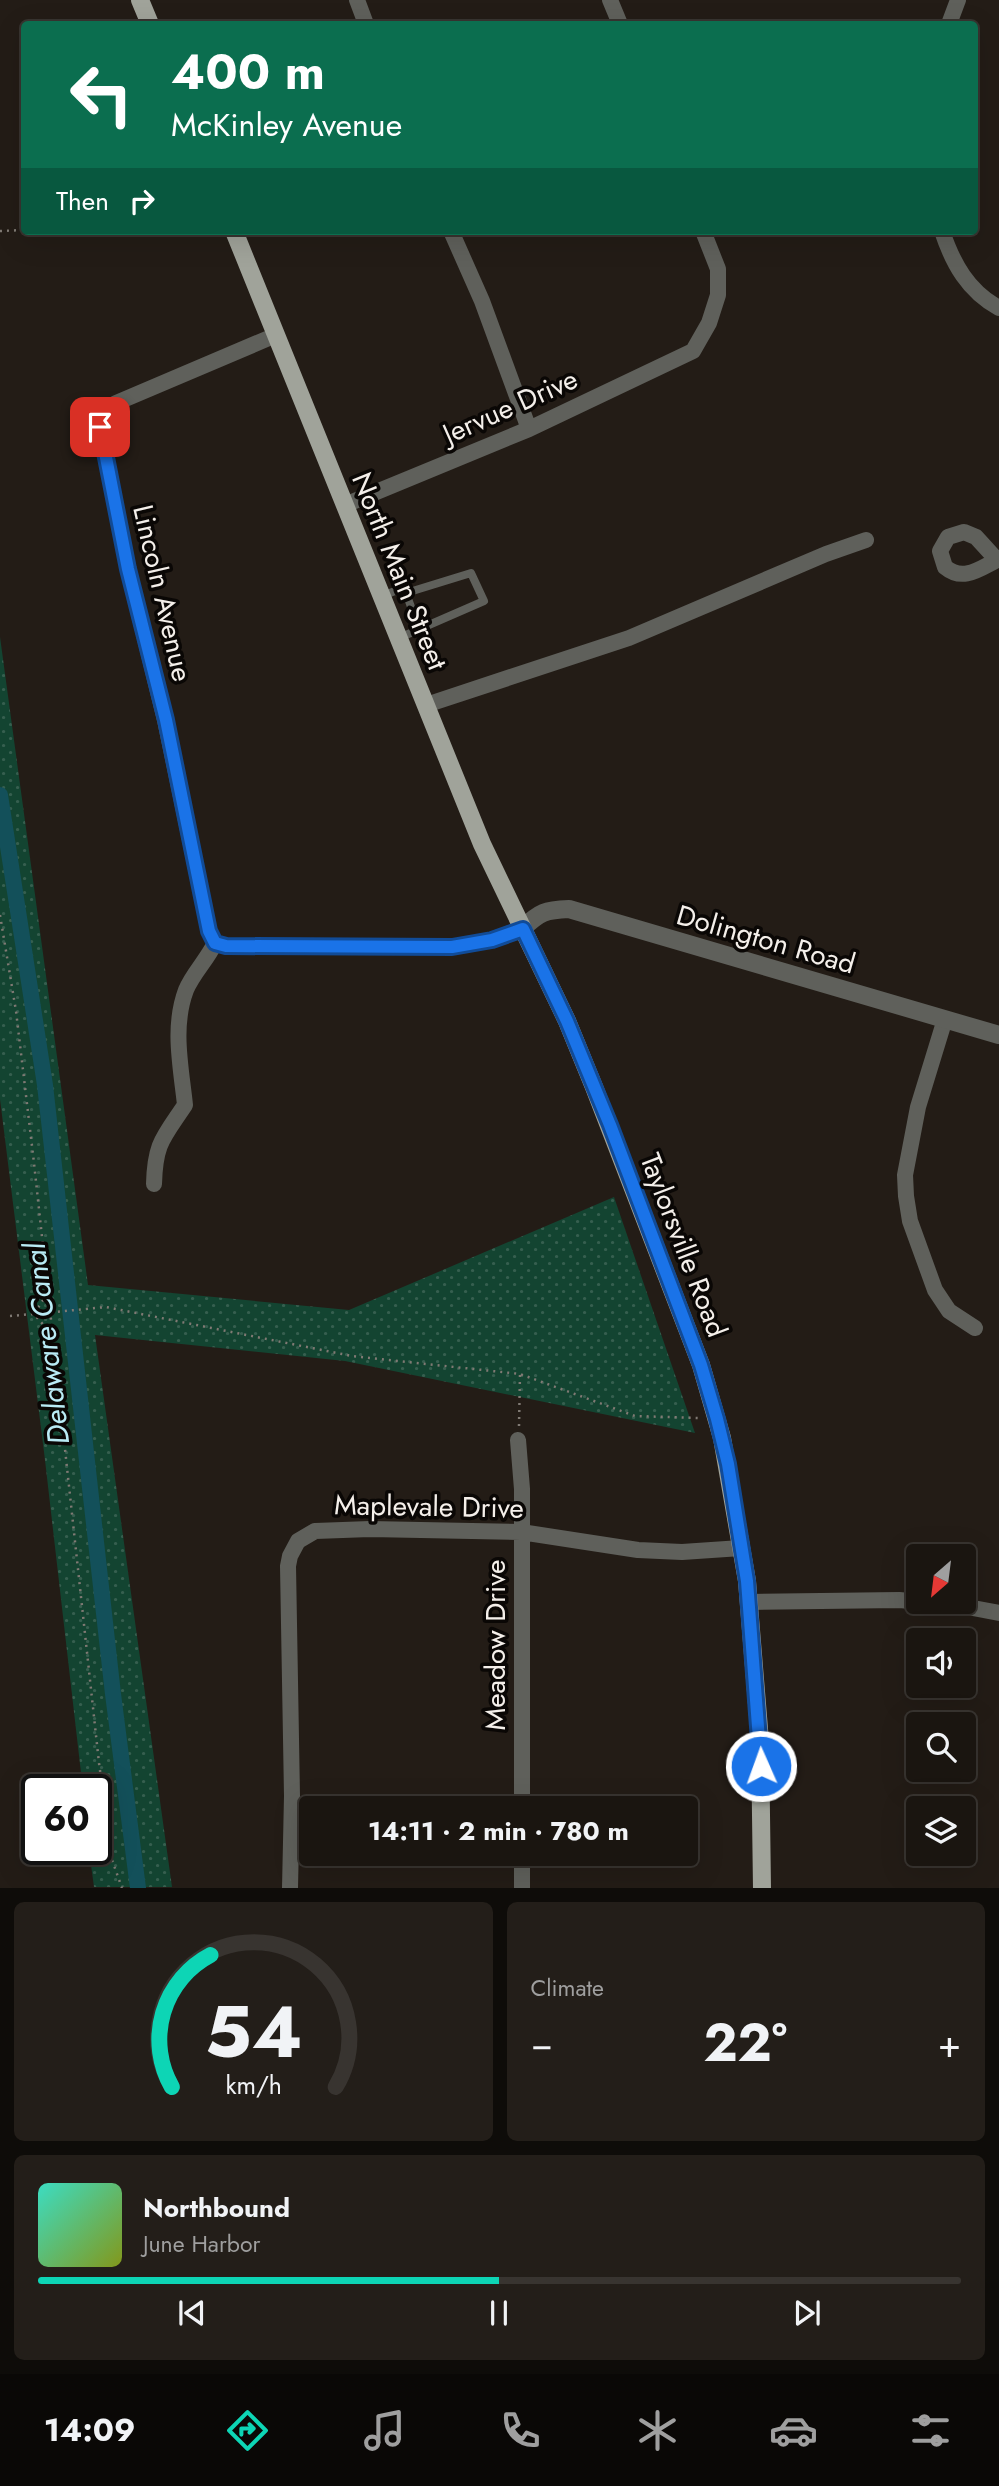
<!DOCTYPE html>
<html lang="en">
<head>
<meta charset="utf-8">
<style>
	:root { --surface:#1a1510; --page:#231e19; --text:#f1f3f6; --muted:#9f9f9f; --line:#383430; --accent:#0dd5b5 }
	body { margin:0; font-family:Jost,sans-serif; background:var(--page); color:var(--text); height:100vh; display:flex; flex-direction:column; font-size:26px; white-space:nowrap }
	* { box-sizing:border-box; margin:0 }
	p { font-size:23px; color:var(--muted) }
	.icon { flex:none; width:38px; height:38px; fill:none; stroke:currentColor; stroke-width:2; stroke-linecap:round; stroke-linejoin:round }
	.map { position:relative; height:1888px; overflow:hidden }
	.sheet { display:flex; flex-direction:column; gap:14px; padding:14px; background:#0e0c09; flex:1 }
	.sheet>* { flex:none }
	.guide { position:absolute; left:21px; top:21px; width:957px; height:214px; border-radius:7px; box-shadow:0 7px 28px #0002,0 0 0 2px var(--line); background:#0b6e4f; color:#fff; overflow:hidden }
	.needle { width:46px; rotate:208deg }
	.tools { position:absolute; left:906px; top:1544px; display:grid; gap:14px }
	.tools a { display:grid; place-items:center; width:70px; height:70px; border-radius:7px; background:var(--surface); box-shadow:0 7px 28px #0002,0 0 0 2px var(--line); font-size:35px }
	.speed { position:absolute; left:21px; top:1774px; display:flex; gap:14px; font-size:35px; font-weight:700; text-align:center }
	.speed>* { display:grid; place-content:center; width:91px; height:91px; border-radius:50%; background:var(--surface); box-shadow:0 7px 28px #0002,0 0 0 2px var(--line); line-height:1 }
	.speed .limit { border:4px solid #111; border-radius:10px; background:#fff; color:#111 }
	.pin { position:absolute; display:grid; place-items:center; width:60px; height:60px; color:#fff; margin:-30px; border-radius:14px; box-shadow:0 4px 10px #0006 }
	.me { position:absolute; width:77px; margin:-38px; rotate:358deg; stroke-linejoin:round; filter:drop-shadow(0 0 5px #0008) }
	.turn { display:flex; align-items:center; gap:24px; height:147px; padding:0 35px; font-size:32px }
	.turn .icon { width:91px; height:91px; stroke-width:2.5 }
	.turn b { display:block; font-size:49px; line-height:60px }
	.then { display:flex; align-items:center; height:66px; padding:0 35px; background:#0003; gap:14px; font-size:26px }
	.big { font-size:52px; font-weight:700; line-height:1.1 }
	.sheet .tile { flex:1; display:flex; flex-direction:column; justify-content:center; gap:10px; min-width:0; padding:0 24px; border-radius:10px; background:var(--page) }
	.sheet .dial { align-items:center; gap:0 }
	.dial svg { height:182px; overflow:visible; fill:none; stroke:var(--line); stroke-width:7; stroke-linecap:round; text-anchor:middle }
	.dial text { fill:var(--text); stroke:none }
	.song { display:flex; align-items:center; gap:21px }
	.cover { width:84px; height:84px; border-radius:10px; background:linear-gradient(135deg,hsl(170 70% 55%),hsl(70 70% 35%)) }
	.played { height:7px; border-radius:4px; background:linear-gradient(90deg,var(--accent) 50%,var(--line) 50%) }
	.keys { display:flex; justify-content:space-around; direction:ltr }
	.heat { display:flex; justify-content:space-between; align-items:center; font-size:38px; direction:ltr }
	.sheet .tiles { flex:1; display:grid; gap:14px; grid-template-columns:1fr 1fr }
	.tile:last-child { grid-column:span 2 }
	.trip { position:absolute; left:299px; top:1796px; width:399px; height:70px; border-radius:7px; background:var(--surface); box-shadow:0 7px 28px #0002,0 0 0 2px var(--line); font-weight:700; line-height:70px; text-align:center }
	.tab-bar { display:flex; height:112px; justify-content:space-around; align-items:center; background:#0a0806; color:var(--muted) }
	.tab-bar .icon { width:49px; height:49px }
	.tab-bar .selected { color:var(--accent) }
	.tab-bar b { font-size:32px; color:var(--text) }
	.map>svg:first-child { display:block }
</style>
</head>
<body>
<div class="map">
<svg width="999" height="1888" viewBox="0 0 999 1888">
	<defs>
		<pattern id="park-dots" width="8" height="8" patternUnits="userSpaceOnUse" patternTransform="scale(1.75)"><rect width="8" height="8" fill="#134431"/><path d="M2 2h.1M6 6h.1" fill="none" stroke="#365f4f" stroke-width="1.8" stroke-linecap="round"/></pattern>
	</defs>
	<rect width="100%" height="100%" fill="#231c16"/>
	<!-- park -->
	<path fill="url(#park-dots)" d="M0 637 88 1285 349 1310 614 1197 695 1433 345 1361 95 1335 172 1887H94L89 1850H96V1790H83L45 1460 0 1099Z"/>
	<g fill="none" stroke-linecap="round" stroke-linejoin="round">
		<!-- canal -->
		<path stroke="#13505a" stroke-width="16" d="M0 795 45 1085 113 1694 138 1888"/>
		<!-- path -->
		<path stroke="#807a74" stroke-width="2.5" stroke-dasharray="2 5" stroke-linecap="butt" d="M0 231 24 230
			M80 231 97 235 116 231
			M0 915 16 1011 34 1163 99 1763 112 1860 122 1888
			M47 1294 34 1314 53 1336
			M86 1309 106 1307 352 1356 520 1374 635 1416 699 1418
			M10 1316 44 1313
			M519 1426 520 1374"/>
		<!-- service -->
		<path stroke="#5f605b" stroke-width="8" d="M406 593 419 629
			M382 596 395 591 406 593 471 573 484 601 399 638"/>
		<!-- minor -->
		<path stroke="#5f605b" stroke-width="16" d="M357 0 366 24
			M610 0 620 24
			M949 24 958 0
			M451 231 482 301 529 429
			M942 231C953 264 968 291 999 308
			M345 505 529 429 693 351 709 323 718 295V269L703 231
			M964 532 976 537 997 560C979 569 963 582 945 567L940 551 948 537Z
			M426 705 629 638 826 554 866 540
			M215 943 209 931 165 720 128 569 100 427 106 411 116 403 276 335
			M215 943 226 946 452 947 492 940 523 928
			M945 1019 918 1107 905 1175 906 1196 910 1221 935 1290 949 1311 975 1328
			M154 1184C155 1143 163 1138 185 1105 181 1067 172 1027 186 990 193 973 207 960 215 943
			M518 1440 522 1489V1808
			M749 1602 899 1600 957 1605 999 1613
			M522 1853V1888
			M290 1888 292 1796 288 1566 290 1556 298 1541 315 1531 370 1529 521 1532 638 1550 682 1552 741 1548"/>
		<!-- tertiary -->
		<path stroke="#5f605b" stroke-width="18" d="M523 928C540 912 545 910 569 909L999 1035"/>
		<!-- primary -->
		<path stroke="#a0a39a" stroke-width="18" d="M140 0 150 24
			M234 231 482 844 567 1021 594 1087 701 1365 722 1438 747 1581 760 1741 762 1888"/>
		<!-- path-bridge -->
		<path stroke="#807a74" stroke-width="2.5" stroke-dasharray="2 5" stroke-linecap="butt" d="M44 1313 86 1309"/>
	</g>
	<g fill="none" stroke-linecap="round" stroke-linejoin="round">
		<defs>
			<path id="route" d="M100 427 128 569 166 720 209 931 215 943 226 946 452 947 492 940 523 929 567 1021 610 1125 701 1365 717 1419 728 1464 747 1581 761 1766"/>
		</defs>
		<!-- route casing -->
		<use href="#route" stroke="#114b97" stroke-width="18"/>
		<!-- route -->
		<use href="#route" stroke="#1a73e8" stroke-width="12"/>
	</g>
	<g text-anchor="middle" stroke-width="7" stroke-linejoin="round" paint-order="stroke">
		<!-- street labels -->
		<g font-size="28" fill="#f4efea" stroke="#0a0705">
			<text transform="translate(510 406) rotate(-24)" y="10">Jervue Drive</text>
			<text transform="translate(400 571) rotate(68)" y="10">North Main Street</text>
			<text transform="translate(163 593) rotate(77)" y="10">Lincoln Avenue</text>
			<text transform="translate(766 939) rotate(16)" y="10">Dolington Road</text>
			<text transform="translate(684 1245) rotate(69)" y="10">Taylorsville Road</text>
			<text transform="translate(429 1506) rotate(1)" y="10">Maplevale Drive</text>
			<text transform="translate(495 1645) rotate(-90)" y="10">Meadow Drive</text>
		</g>
		<!-- water labels -->
		<g font-size="30" font-style="italic" fill="#b9ebf5" stroke="#0a0705">
			<text transform="translate(47 1344) rotate(-97)" y="10">Delaware Canal</text>
		</g>
	</g>
</svg>
<div class="tools">
<a><svg class="needle" viewBox="-14 -14 28 28"><path d="M0-13l5 13h-10z" fill="#e53935"/><path d="M0 13l5-13h-10z" fill="#9f9f9f"/></svg></a>
<a><svg class="icon" aria-label="sound" viewBox="0 0 24 24"><path d="M4 9h4l5-4v14l-5-4H4zM17 9q2 3 0 6"/></svg></a>
<a><svg class="icon" aria-label="search" viewBox="0 0 24 24"><circle cx="10" cy="10" r="6"/><path d="M15 15l6 6"/></svg></a>
<a><svg class="icon" aria-label="layers" viewBox="0 0 24 24"><path d="M12 4l9 5-9 5-9-5zM3 14l9 5 9-5"/></svg></a>
</div>
<div class="speed"><div class="limit">60</div></div>
<div class="pin" style="left:100px;top:427px;background:#d93025"><svg class="icon" aria-label="arrive" viewBox="0 0 24 24"><path d="M6 21V4h12l-3 4 3 4H6"/></svg></div>
<svg class="me" style="left:761px;top:1766px" viewBox="-20 -20 40 40"><circle r="17" fill="#1a73e8" stroke="#fff" stroke-width="3"/><path d="M0-11L8 9 0 5-8 9z" fill="#fff"/></svg>
<div class="trip">14:11 · 2 min · 780 m</div>
<div class="guide">
<div class="turn"><svg class="icon" aria-label="left" viewBox="0 0 24 24"><path d="M17 20v-9H6M10 6l-5 5 5 5"/></svg><div><b>400 m</b>McKinley Avenue</div></div>
<div class="then">Then<svg class="icon" aria-label="right" viewBox="0 0 24 24"><path d="M7 20v-9h11M14 6l5 5-5 5"/></svg></div>
</div>
</div>
<section class="sheet">
<div class="tiles">
<div class="tile dial"><svg viewBox="0 0 100 80">
<path d="M14 69A42 42 0 1 1 86 69"/>
<path d="M14 69A42 42 0 0 1 31 11" stroke="#0dd5b5"/>
<text x="50" y="56" font-size="32" font-weight="700">54</text>
<text x="50" y="72" font-size="11">km/h</text>
</svg></div>
<div class="tile"><p>Climate</p>
<div class="heat"><a>−</a><b class="big">22°</b><a>+</a></div>
</div>
<div class="tile">
<div class="song"><i class="cover"></i><div><b>Northbound</b><p>June Harbor</p></div></div>
<div class="played"></div>
<div class="keys"><svg class="icon" aria-label="previous" viewBox="0 0 24 24"><path d="M18 5L8 12l10 7zM5 5v14"/></svg><svg class="icon" aria-label="pause" viewBox="0 0 24 24"><path d="M8 5v14M16 5v14"/></svg><svg class="icon" aria-label="next" viewBox="0 0 24 24"><path d="M6 5l10 7-10 7zM19 5v14"/></svg></div>
</div>
</div>
</section>
<nav class="tab-bar">
<b>14:09</b>
<svg class="icon selected" aria-label="directions" viewBox="0 0 24 24"><path d="M12 3l9 9-9 9-9-9zM9 14v-3h6M13 9l2 2-2 2"/></svg>
<svg class="icon" aria-label="music" viewBox="0 0 24 24"><path d="M9 18V5l10-2v13"/><circle cx="6" cy="18" r="3"/><circle cx="16" cy="16" r="3"/></svg>
<svg class="icon" aria-label="phone" viewBox="0 0 24 24"><path d="M5 4h4l2 5-3 2q2 4 5 5l2-3 5 2v4C11 20 4 13 5 4z"/></svg>
<svg class="icon" aria-label="climate" viewBox="0 0 24 24"><path d="M12 3v18M4 7l16 10M4 17L20 7"/></svg>
<svg class="icon" aria-label="car" viewBox="0 0 24 24"><path d="M5 17H2v-5l4-1 3-4h7l3 4 3 1v5h-3M9 17h6M6 11h13"/><circle cx="7" cy="17" r="2"/><circle cx="17" cy="17" r="2"/></svg>
<svg class="icon" aria-label="filters" viewBox="0 0 24 24"><path d="M4 7h16M4 17h16"/><circle cx="9" cy="7" r="2"/><circle cx="15" cy="17" r="2"/></svg>
</nav>
</body>
</html>
